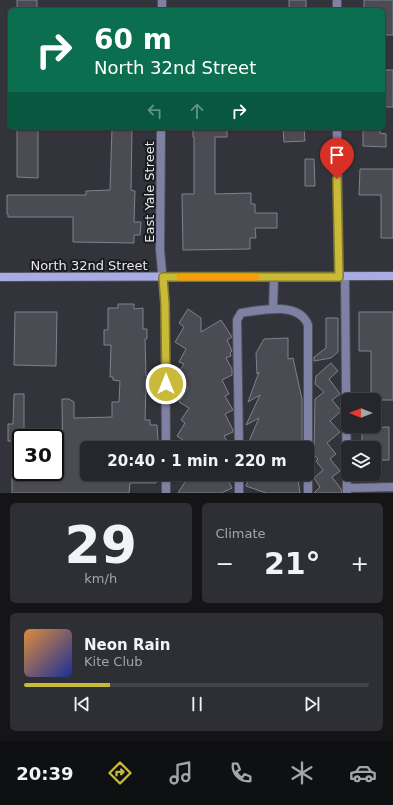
<!DOCTYPE html>
<html lang="en">
<head>
<meta charset="utf-8">
<style>
	:root { --surface:#26272c; --page:#2e2f34; --text:#f1f3f6; --muted:#a4a5a9; --line:#424448; --accent:#c9ba3a }
	body { margin:0; font-family:"DejaVu Sans",sans-serif; background:var(--page); color:var(--text); height:100vh; display:flex; flex-direction:column; font-size:15px; white-space:nowrap }
	* { box-sizing:border-box; margin:0 }
	p { font-size:13px; color:var(--muted) }
	.icon { flex:none; width:22px; height:22px; fill:none; stroke:currentColor; stroke-width:2; stroke-linecap:round; stroke-linejoin:round }
	.map { position:relative; height:493px; overflow:hidden }
	.panel { display:flex; flex-direction:column; gap:10px; padding:10px; background:#151518; flex:1 }
	.panel>* { flex:none }
	.top-card { position:absolute; left:8px; top:8px; width:377px; height:122px; border-radius:6px; box-shadow:0 1px 3px #0004,0 0 0 1px var(--line); background:#0b6e4f; color:#fff; overflow:hidden }
	.needle { width:26px; rotate:270deg }
	.buttons { position:absolute; left:341px; top:393px; display:grid; gap:8px }
	.buttons a { display:grid; place-items:center; width:40px; height:40px; border-radius:6px; background:var(--surface); box-shadow:0 1px 3px #0004,0 0 0 1px var(--line); font-size:20px }
	.speed { position:absolute; left:12px; top:429px; display:flex; gap:8px; font-size:20px; font-weight:700; text-align:center }
	.speed>* { display:grid; place-content:center; width:52px; height:52px; border-radius:50%; background:var(--surface); box-shadow:0 1px 3px #0004,0 0 0 1px var(--line); line-height:1 }
	.speed .limit { border:2px solid #111; border-radius:6px; background:#fff; color:#111 }
	.pin { position:absolute; display:grid; place-items:center; width:34px; height:34px; color:#fff; margin:-41px -17px; border-radius:50% 50% 50% 0; rotate:-45deg; box-shadow:0 0 4px #0007 }
	.pin .icon { rotate:45deg }
	.me { position:absolute; width:44px; margin:-22px; rotate:0deg; stroke-linejoin:round; filter:drop-shadow(0 0 3px #0008) }
	.turn { display:flex; align-items:center; gap:14px; height:84px; padding:0 20px; font-size:18px }
	.turn .icon { width:52px; height:52px; stroke-width:2.5 }
	.turn b { display:block; font-size:28px; line-height:34px }
	.lanes { display:flex; align-items:center; height:38px; padding:0 20px; background:#0003; justify-content:center; gap:20px; direction:ltr }
	.lanes .off { opacity:.35 }
	.big { font-size:30px; font-weight:700; line-height:1.1 }
	.panel .card { flex:1; display:flex; flex-direction:column; justify-content:center; gap:6px; min-width:0; padding:0 14px; border-radius:6px; background:var(--page) }
	.panel .dial { align-items:center; gap:0 }
	.dial b { font-size:52px; line-height:1 }
	.song { display:flex; align-items:center; gap:12px }
	.cover { width:48px; height:48px; border-radius:6px; background:linear-gradient(135deg,hsl(30 70% 55%),hsl(230 70% 35%)) }
	.played { height:4px; border-radius:2px; background:linear-gradient(90deg,var(--accent) 25%,var(--line) 25%) }
	.keys { display:flex; justify-content:space-around; direction:ltr }
	.heat { display:flex; justify-content:space-between; align-items:center; font-size:22px; direction:ltr }
	.panel .tiles { flex:1; display:grid; gap:10px; grid-template-columns:1fr 1fr }
	.card:last-child { grid-column:span 2 }
	.trip { position:absolute; left:80px; top:441px; width:234px; height:40px; border-radius:6px; background:var(--surface); box-shadow:0 1px 3px #0004,0 0 0 1px var(--line); font-weight:700; line-height:40px; text-align:center }
	.dock { display:flex; height:64px; justify-content:space-around; align-items:center; background:#0f1012; color:var(--muted) }
	.dock .icon { width:28px; height:28px }
	.dock .current { color:var(--accent) }
	.dock b { font-size:18px; color:var(--text) }
	.map>svg:first-child { display:block }
</style>
</head>
<body>
<div class="map">
<svg width="393" height="493" viewBox="0 0 393 493">
	<rect width="100%" height="100%" fill="#33343b"/>
	<!-- building -->
	<path fill="#4b4b54" stroke="#80818a" d="M17 0H37V10H17Z
		M289 0H306V10H289Z
		M364 0H393V35H383V10H364Z
		M383 70H393V107H383Z
		M17 128H38V178L17 177Z
		M112 128H132L131 190 135 191 134 222H141L140 235H134V243L73 242V217H8V214H7V195H86V191L110 190Z
		M193 128H227V137H215V194L251 193V204H255V213H277V228H255L256 238H250V249L183 250 182 194H194V137H193Z
		M283 128H304L305 141 284 142Z
		M363 128H380V133L386 134V147L363 146Z
		M305 159H314L315 186H305Z
		M360 169H393V238H381V195H359Z
		M118 304H134V309L143 308V329H147V339H145L146 376H152V386H146L145 420H150V425H157L158 441H153V448H87V474H156V483H130L129 493H12V441H8V424H13L14 394H24V438H21V472H61V470H63L62 399H69L74 402V418L112 417V402H119L120 381 113 380V377H110L111 345H104V330H108V308H118Z
		M188 309 201 318V332L221 320 232 337 227 340 232 351 230 353 231 356 226 358 232 369V375L222 380 229 394 225 396 233 410 225 414 233 430V432L224 436 231 448H184L187 443 177 436 185 423 181 420 189 408 179 402 188 388 177 380 181 375 178 373 184 364 179 362 186 349 175 342 184 327 179 323Z
		M15 312H57L56 366 14 365Z
		M359 312H393V400H371V351H359Z
		M326 318H338V352L331 358 314 361V357L326 348Z
		M288 338V359L293 358 302 399V448H252L247 446 259 418 246 425 260 395 248 402 259 372 257 374 256 353 264 339Z
		M331 363 338 371 329 379 340 394 332 400 341 411 330 421 340 432 327 443 336 454 330 459 340 471 332 477 341 489 342 493H314L320 487 314 478 323 470 316 461 318 459 314 455 315 399 324 392 315 384 316 376Z
		M389 427V460H376V455H374V448H367V442H362V428Z
		M190 474H225L232 488 221 493H178Z
		M251 474H297L300 493H266L246 486Z"/>
	<g fill="none" stroke-linecap="round" stroke-linejoin="round">
		<defs>
			<path id="minor" d="M162 10V0
				M337 10V0
				M161 128 160 250 165 304 166 448
				M337 128 339 277
				M345 277 347 493
				M273 309 274 277
				M239 448 237 320 241 313C260 310 299 301 308 325V493
				M166 474V493
				M239 474V493
				M347 488 393 487"/>
			<path id="secondary" d="M0 277 393 276"/>
		</defs>
		<!-- minor casing -->
		<use href="#minor" stroke="#505158" stroke-width="10"/>
		<!-- secondary casing -->
		<use href="#secondary" stroke="#505158" stroke-width="10"/>
		<!-- minor -->
		<use href="#minor" stroke="#7f81a4" stroke-width="8"/>
		<!-- secondary -->
		<use href="#secondary" stroke="#a9abe4" stroke-width="8"/>
	</g>
	<g fill="none" stroke-linecap="round" stroke-linejoin="round">
		<defs>
			<path id="route" d="M166 384 165 304 163 277H339L337 179"/>
		</defs>
		<!-- route casing -->
		<use href="#route" stroke="#837926" stroke-width="10"/>
		<!-- route -->
		<use href="#route" stroke="#c9ba3a" stroke-width="7"/>
		<!-- slow -->
		<path stroke="#f59e0b" stroke-width="7" d="M180 277H256"/>
	</g>
	<g text-anchor="middle" stroke-width="4" stroke-linejoin="round" paint-order="stroke">
		<!-- street labels -->
		<g font-size="13" fill="#e9e9ee" stroke="#1b1c1f">
			<text transform="translate(149 192) rotate(-90)" y="5">East Yale Street</text>
			<text x="89" y="270">North 32nd Street</text>
		</g>
	</g>
</svg>
<div class="buttons">
<a><svg class="needle" viewBox="-14 -14 28 28"><path d="M0-13l5 13h-10z" fill="#e53935"/><path d="M0 13l5-13h-10z" fill="#a4a5a9"/></svg></a>
<a><svg class="icon" aria-label="layers" viewBox="0 0 24 24"><path d="M12 4l9 5-9 5-9-5zM3 14l9 5 9-5"/></svg></a>
</div>
<div class="speed"><div class="limit">30</div></div>
<div class="pin" style="left:337px;top:179px;background:#d93025"><svg class="icon" aria-label="arrive" viewBox="0 0 24 24"><path d="M6 21V4h12l-3 4 3 4H6"/></svg></div>
<svg class="me" style="left:166px;top:384px" viewBox="-20 -20 40 40"><circle r="17" fill="#c9ba3a" stroke="#fff" stroke-width="3"/><path d="M0-11L8 9 0 5-8 9z" fill="#fff"/></svg>
<div class="trip">20:40 · 1 min · 220 m</div>
<div class="top-card">
<div class="turn"><svg class="icon" aria-label="right" viewBox="0 0 24 24"><path d="M7 20v-9h11M14 6l5 5-5 5"/></svg><div><b>60 m</b>North 32nd Street</div></div>
<div class="lanes"><svg class="icon off" aria-label="left" viewBox="0 0 24 24"><path d="M17 20v-9H6M10 6l-5 5 5 5"/></svg><svg class="icon off" aria-label="ahead" viewBox="0 0 24 24"><path d="M12 20V5M6 11l6-6 6 6"/></svg><svg class="icon" aria-label="right" viewBox="0 0 24 24"><path d="M7 20v-9h11M14 6l5 5-5 5"/></svg></div>
</div>
</div>
<section class="panel">
<div class="tiles">
<div class="card dial"><b>29</b><p>km/h</p></div>
<div class="card"><p>Climate</p>
<div class="heat"><a>−</a><b class="big">21°</b><a>+</a></div>
</div>
<div class="card">
<div class="song"><i class="cover"></i><div><b>Neon Rain</b><p>Kite Club</p></div></div>
<div class="played"></div>
<div class="keys"><svg class="icon" aria-label="previous" viewBox="0 0 24 24"><path d="M18 5L8 12l10 7zM5 5v14"/></svg><svg class="icon" aria-label="pause" viewBox="0 0 24 24"><path d="M8 5v14M16 5v14"/></svg><svg class="icon" aria-label="next" viewBox="0 0 24 24"><path d="M6 5l10 7-10 7zM19 5v14"/></svg></div>
</div>
</div>
</section>
<nav class="dock">
<b>20:39</b>
<svg class="icon current" aria-label="directions" viewBox="0 0 24 24"><path d="M12 3l9 9-9 9-9-9zM9 14v-3h6M13 9l2 2-2 2"/></svg>
<svg class="icon" aria-label="music" viewBox="0 0 24 24"><path d="M9 18V5l10-2v13"/><circle cx="6" cy="18" r="3"/><circle cx="16" cy="16" r="3"/></svg>
<svg class="icon" aria-label="phone" viewBox="0 0 24 24"><path d="M5 4h4l2 5-3 2q2 4 5 5l2-3 5 2v4C11 20 4 13 5 4z"/></svg>
<svg class="icon" aria-label="climate" viewBox="0 0 24 24"><path d="M12 3v18M4 7l16 10M4 17L20 7"/></svg>
<svg class="icon" aria-label="car" viewBox="0 0 24 24"><path d="M5 17H2v-5l4-1 3-4h7l3 4 3 1v5h-3M9 17h6M6 11h13"/><circle cx="7" cy="17" r="2"/><circle cx="17" cy="17" r="2"/></svg>
</nav>
</body>
</html>
